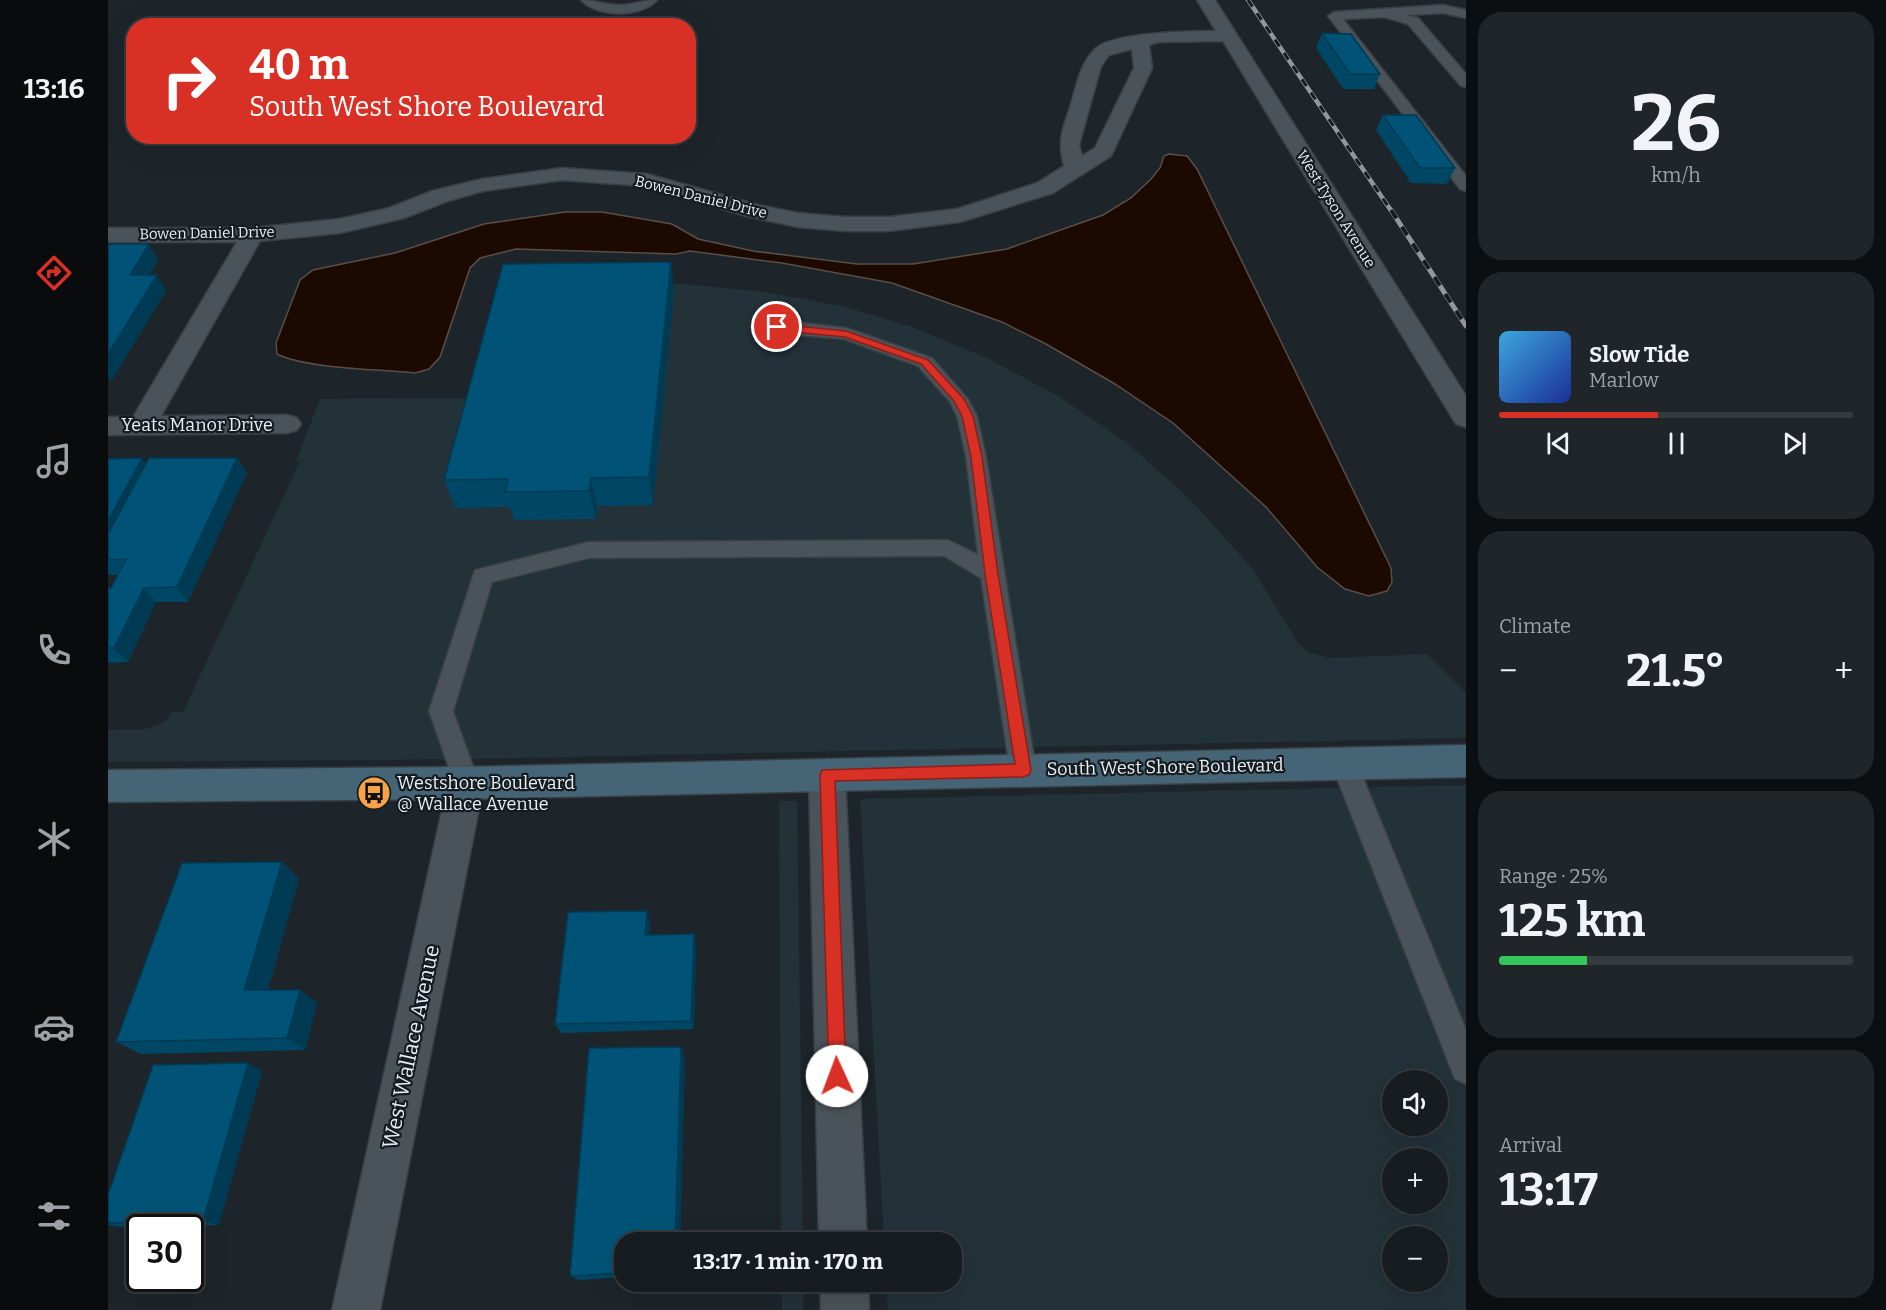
<!DOCTYPE html>
<html lang="en">
<head>
<meta charset="utf-8">
<style>
	:root { --surface:#161c20; --page:#1f2529; --text:#f1f3f6; --muted:#9ea1a5; --line:#353a3e; --accent:#d93025 }
	body { margin:0; font-family:Bitter,serif; background:var(--page); color:var(--text); height:100vh; display:flex; flex-direction:column; font-size:22px; white-space:nowrap }
	* { box-sizing:border-box; margin:0 }
	p { font-size:20px; color:var(--muted) }
	.icon { flex:none; width:33px; height:33px; fill:none; stroke:currentColor; stroke-width:2; stroke-linecap:round; stroke-linejoin:round }
	.map { position:relative; flex:1; overflow:hidden }
	.panel { display:flex; flex-direction:column; gap:12px; padding:12px; background:#0c0f12; width:420px }
	.panel>* { flex:none }
	.top-card { position:absolute; left:18px; top:18px; width:570px; height:126px; border-radius:24px; box-shadow:0 6px 24px #0002,0 0 0 2px var(--line); background:#d93025; color:#fff; overflow:hidden }
	.tools { position:absolute; left:1274px; top:1070px; display:grid; gap:12px }
	.tools a { display:grid; place-items:center; width:66px; height:66px; border-radius:50%; background:var(--surface); box-shadow:0 6px 24px #0002,0 0 0 2px var(--line); font-size:30px }
	.speed { position:absolute; left:18px; top:1214px; display:flex; gap:12px; font-size:30px; font-weight:700; text-align:center }
	.speed>* { display:grid; place-content:center; width:78px; height:78px; border-radius:50%; background:var(--surface); box-shadow:0 6px 24px #0002,0 0 0 2px var(--line); line-height:1 }
	.speed .limit { border:3px solid #111; border-radius:9px; background:#fff; color:#111 }
	.pin { position:absolute; display:grid; place-items:center; width:51px; height:51px; color:#fff; margin:-26px; border:3px solid #fff; border-radius:50%; box-shadow:0 2px 6px #0007 }
	.me { position:absolute; width:66px; margin:-33px; rotate:358deg; stroke-linejoin:round; filter:drop-shadow(0 0 4px #0008) }
	.turn { display:flex; align-items:center; gap:21px; height:126px; padding:0 24px; font-size:27px }
	.turn .icon { width:78px; height:78px; stroke-width:2.5 }
	.turn b { display:block; font-size:42px; line-height:51px }
	.big { font-size:45px; font-weight:700; line-height:1.1 }
	.panel .widget { flex:1; display:flex; flex-direction:column; justify-content:center; gap:9px; min-width:0; padding:0 21px; border-radius:24px; background:var(--page) }
	.panel .dial { align-items:center; gap:0 }
	.dial b { font-size:78px; line-height:1 }
	.song { display:flex; align-items:center; gap:18px }
	.cover { width:72px; height:72px; border-radius:9px; background:linear-gradient(135deg,hsl(200 70% 55%),hsl(230 70% 35%)) }
	.played { height:6px; border-radius:3px; background:linear-gradient(90deg,var(--accent) 45%,var(--line) 45%) }
	.keys { display:flex; justify-content:space-around; direction:ltr }
	.heat { display:flex; justify-content:space-between; align-items:center; font-size:33px; direction:ltr }
	.charge { height:9px; border-radius:4px; background:linear-gradient(90deg,#34c759 25%,var(--line) 0) }
	.trip { position:absolute; left:506px; top:1232px; width:348px; height:60px; border-radius:24px; background:var(--surface); box-shadow:0 6px 24px #0002,0 0 0 2px var(--line); font-weight:700; line-height:60px; text-align:center }
	main { display:flex; flex:1; min-height:0 }
	.tabs { display:flex; flex-direction:column; width:108px; justify-content:space-around; align-items:center; background:#090b0d; color:var(--muted) }
	.tabs .icon { width:42px; height:42px }
	.tabs .current { color:var(--accent) }
	.tabs b { font-size:27px; color:var(--text) }
	.map>svg:first-child { display:block }
</style>
</head>
<body>
<main>
<nav class="tabs">
<b>13:16</b>
<svg class="icon current" aria-label="directions" viewBox="0 0 24 24"><path d="M12 3l9 9-9 9-9-9zM9 14v-3h6M13 9l2 2-2 2"/></svg>
<svg class="icon" aria-label="music" viewBox="0 0 24 24"><path d="M9 18V5l10-2v13"/><circle cx="6" cy="18" r="3"/><circle cx="16" cy="16" r="3"/></svg>
<svg class="icon" aria-label="phone" viewBox="0 0 24 24"><path d="M5 4h4l2 5-3 2q2 4 5 5l2-3 5 2v4C11 20 4 13 5 4z"/></svg>
<svg class="icon" aria-label="climate" viewBox="0 0 24 24"><path d="M12 3v18M4 7l16 10M4 17L20 7"/></svg>
<svg class="icon" aria-label="car" viewBox="0 0 24 24"><path d="M5 17H2v-5l4-1 3-4h7l3 4 3 1v5h-3M9 17h6M6 11h13"/><circle cx="7" cy="17" r="2"/><circle cx="17" cy="17" r="2"/></svg>
<svg class="icon" aria-label="filters" viewBox="0 0 24 24"><path d="M4 7h16M4 17h16"/><circle cx="9" cy="7" r="2"/><circle cx="15" cy="17" r="2"/></svg>
</nav>
<div class="map">
<svg width="1358" height="1310" viewBox="0 0 1358 1310">
	<rect width="100%" height="100%" fill="#1d252a"/>
	<!-- built -->
	<path fill="#233139" fill-rule="evenodd" d="M407 283 578 284 657 292 734 306 804 327 879 358 950 396 1018 442 1082 499 1144 568 1190 643 1200 652 1221 658 1319 654 1358 693V738L363 759 0 762V730L39 729 56 722 64 712H75L192 461H188L212 399 364 398Z
		M1358 785V1310H780L778 1281H843V1242H776L752 799ZM1284 1080H1329V1125H1284ZM1284 1158H1329V1203H1284ZM1284 1236H1329V1281H1284Z
		M671 801H689L695 1242H673Z
		M674 1281H695V1310H674Z"/>
	<!-- water -->
	<path fill="#1c0a00" stroke="#5a4e49" stroke-width="1.5" d="M1061 154 1079 156 1089 169 1283 568 1284 582 1279 591 1261 596 1237 589 1209 567 1158 507 1065 423 1007 384 938 344 894 322 784 283 674 263 582 251 568 254 408 249 372 258 362 268 332 357 321 369 307 373C271 369 199 369 169 354L168 343 192 280 205 270 287 253 376 224 457 212H494L564 224 590 239 645 251 749 264H805L899 249 995 215 1023 198 1043 179 1052 168 1056 156Z"/>
	<g fill="none" stroke-linecap="round" stroke-linejoin="round">
		<defs>
			<path id="lane" d="M473 0C486 0 498 5 511 5 525 5 536 0 549 0 533 18 489 18 473 0Z
				M1335 5 1358 10V18L1335 13 1298 15 1310 18 1358 74V87L1353 86 1300 24 1276 17 1235 19 1358 176V191L1352 189 1220 16 1226 12Z
				M651 321 688 322 739 328 824 358 860 399 869 416 878 457 928 770 924 778 915 781 906 778 902 770 873 578 836 556 481 558 384 582 345 711 371 783 367 791 358 795 349 791 321 711 367 570 481 542 840 540 870 555 858 457 849 416 842 402 810 366 736 339 645 331 642 327 645 323Z
				M1236 752 1245 755 1249 763 1358 1030V1084L1347 1079 1223 763 1227 755Z"/>
			<path id="street" d="M1089 0H1107L1358 396V427L1348 424 1115 41 1050 42 1041 45 1044 68 1003 156 945 193 852 222 781 231H738L690 227 638 216 538 186 454 180 375 191 340 201 296 218 232 233 152 241 53 416 179 415 189 418 193 424 189 430 179 433 0 435V417H25L129 242H0V228H144L232 219 281 208 324 191 374 179 454 168 539 174 650 205 690 213 738 217H781L849 209 929 183 956 166C949 138 955 130 963 104 969 84 972 64 987 49 1004 32 1083 31 1108 31ZM1024 49 1026 68 987 148 974 156 971 145 993 66 1001 55Z
				M719 759 732 764 737 775 759 1242H711L701 775 706 764Z
				M358 767 371 772 376 783 272 1310H224L340 783 345 772Z
				M712 1281H760L761 1310H713Z"/>
			<path id="secondary" d="M1358 745V777L358 799 0 802V770L358 767Z"/>
		</defs>
		<!-- lane casing -->
		<use href="#lane" stroke="#393f44" stroke-width="3"/>
		<!-- street casing -->
		<use href="#street" stroke="#393f44" stroke-width="3"/>
		<!-- secondary casing -->
		<use href="#secondary" stroke="#393f44" stroke-width="3"/>
		<!-- lane -->
		<use href="#lane" fill="#4a5359" fill-rule="evenodd"/>
		<!-- street -->
		<use href="#street" fill="#4a5359" fill-rule="evenodd"/>
		<!-- secondary -->
		<use href="#secondary" fill="#456577" fill-rule="evenodd"/>
		<defs>
			<path id="rail-far1" d="M1140 0 1284 212"/>
			<path id="rail" d="M1283 210 1358 326"/>
		</defs>
		<!-- rail-far1 casing -->
		<use href="#rail-far1" stroke="#91979b" stroke-width="4.5"/>
		<!-- rail casing -->
		<use href="#rail" stroke="#91979b" stroke-width="5"/>
		<!-- rail-far1 -->
		<use href="#rail-far1" stroke="#141c21" stroke-width="3" stroke-dasharray="8" stroke-linecap="butt"/>
		<!-- rail -->
		<use href="#rail" stroke="#141c21" stroke-width="4" stroke-dasharray="10" stroke-linecap="butt"/>
	</g>
	<!-- wall -->
	<path fill="#004765" d="M1214 33 1272 74 1266 89H1235L1208 48Z
		M1275 115 1347 168 1339 184 1303 183 1268 130Z
		M563 262 566 291 545 505 489 506 488 519 406 520 402 507 347 508 336 480Z
		M129 458 139 473 80 602H48L20 662 0 663V588H3L10 575H0V459L38 464Z
		M174 862 191 879 160 990H192L209 1003 197 1050 33 1054 8 1042Z
		M542 921 541 935 588 944 586 1029 453 1033 447 1024Z
		M577 1059 572 1242H516V1277L471 1280 462 1276Z
		M140 1063 154 1071 111 1225 10 1227 0 1225V1195Z"/>
	<!-- shaded-wall -->
	<path fill="#003a53" d="M41 244 50 260 32 291 22 275Z
		M563 262 566 291 545 505 541 477Z
		M49 275 58 291 3 382 0 378V354Z
		M34 458 45 474 0 560V521Z
		M129 458 139 473 80 602 69 587Z
		M483 478 489 506 488 519 481 491Z
		M36 588 48 602 20 662 6 648Z
		M174 862 191 879 156 1003 136 990Z
		M539 911 542 921 541 945 537 935Z
		M586 934 588 944 586 1029 583 1021Z
		M192 990 209 1003 197 1050 179 1038Z
		M573 1047 577 1059 572 1242H567Z
		M140 1063 154 1071 111 1225 95 1221Z"/>
	<!-- building -->
	<path fill="#005376" stroke="#003a53" stroke-width="1.5" d="M1214 33 1243 34 1272 74H1242Z
		M1275 115H1308L1347 168H1312Z
		M0 244H41L22 275H49L0 354Z
		M563 262 541 477 483 478 481 491 397 492 400 479 336 480 395 264Z
		M34 458 0 521V459Z
		M41 458H129L69 587 36 588 6 648H0V588H3L18 559 0 560V534Z
		M174 862 136 990H192L179 1038 8 1042 74 863Z
		M539 911 537 935 586 934 583 1021 447 1024 460 912Z
		M573 1047 567 1242H516V1273L462 1276 481 1048Z
		M140 1063 95 1221 0 1223V1195L45 1065Z"/>
	<!-- route -->
	<path fill="#d93025" stroke="#8d1f18" stroke-width="1.5" d="M669 324 738 331 820 360 856 399 865 416 874 457 890 574 923 770 921 775 915 777 727 781 738 1076 736 1082 729 1085 723 1082 721 1076 712 775 714 770 907 764 877 574 863 457 854 416 846 401 813 364 737 337 665 330V325Z"/>
	<!-- icons -->
	<defs>
		<symbol id="bus-disc" viewBox="-11 -11 22 22"><circle r="9.5" fill="#f6a247" stroke="#141c21"/><path d="M-5-6H5V4H4V6H2V4H-2V6H-4V4H-5ZM-3.5-4V0h7V-4ZM-3.5 1.2v1.5H-2V1.2ZM2 1.2v1.5H3.5V1.2Z" fill="#111"/></symbol>
	</defs>
	<g fill-rule="evenodd">
		<use href="#bus-disc" x="247" y="774" width="38" height="38"/>
	</g>
	<g text-anchor="middle" stroke-width="4.5" stroke-linejoin="round" paint-order="stroke">
		<!-- far-street labels -->
		<g font-size="15" fill="#e9eef2" stroke="#141c21">
			<text transform="translate(593 197) rotate(14)" y="5">Bowen Daniel Drive</text>
			<text transform="translate(1228 209) rotate(58)" y="5">West Tyson Avenue</text>
			<text transform="translate(99 233) rotate(-1)" y="5">Bowen Daniel Drive</text>
		</g>
		<!-- street labels -->
		<g font-size="18" fill="#e9eef2" stroke="#141c21">
			<text x="89" y="431">Yeats Manor Drive</text>
			<text transform="translate(1057 767) rotate(-1)" y="6">South West Shore Boulevard</text>
		</g>
		<!-- poi labels -->
		<g font-size="18" fill="#e9eef2" stroke="#141c21" text-anchor="start">
			<text x="289" y="789">Westshore Boulevard<tspan x="289" dy="21">@ Wallace Avenue</tspan></text>
		</g>
		<!-- near-street labels -->
		<g font-size="21" fill="#e9eef2" stroke="#141c21">
			<text transform="translate(303 1047) rotate(-78)" y="7">West Wallace Avenue</text>
		</g>
	</g>
</svg>
<div class="tools">
<a><svg class="icon" aria-label="sound" viewBox="0 0 24 24"><path d="M4 9h4l5-4v14l-5-4H4zM17 9q2 3 0 6"/></svg></a>
<a>+</a>
<a>−</a>
</div>
<div class="speed"><div class="limit">30</div></div>
<div class="pin" style="left:669px;top:327px;background:#d93025"><svg class="icon" aria-label="arrive" viewBox="0 0 24 24"><path d="M6 21V4h12l-3 4 3 4H6"/></svg></div>
<svg class="me" style="left:729px;top:1076px" viewBox="-20 -20 40 40"><circle r="19" fill="#fff"/><path d="M0-13L10 11 0 6-10 11z" fill="#d93025"/></svg>
<div class="trip">13:17 · 1 min · 170 m</div>
<div class="top-card">
<div class="turn"><svg class="icon" aria-label="right" viewBox="0 0 24 24"><path d="M7 20v-9h11M14 6l5 5-5 5"/></svg><div><b>40 m</b>South West Shore Boulevard</div></div>
</div>
</div>
<section class="panel">
<div class="widget dial"><b>26</b><p>km/h</p></div>
<div class="widget">
<div class="song"><i class="cover"></i><div><b>Slow Tide</b><p>Marlow</p></div></div>
<div class="played"></div>
<div class="keys"><svg class="icon" aria-label="previous" viewBox="0 0 24 24"><path d="M18 5L8 12l10 7zM5 5v14"/></svg><svg class="icon" aria-label="pause" viewBox="0 0 24 24"><path d="M8 5v14M16 5v14"/></svg><svg class="icon" aria-label="next" viewBox="0 0 24 24"><path d="M6 5l10 7-10 7zM19 5v14"/></svg></div>
</div>
<div class="widget"><p>Climate</p>
<div class="heat"><a>−</a><b class="big">21.5°</b><a>+</a></div>
</div>
<div class="widget"><p>Range · 25%</p><b class="big">125 km</b><div class="charge"></div></div>
<div class="widget"><p>Arrival</p><b class="big">13:17</b></div>
</section>
</main>
</body>
</html>
